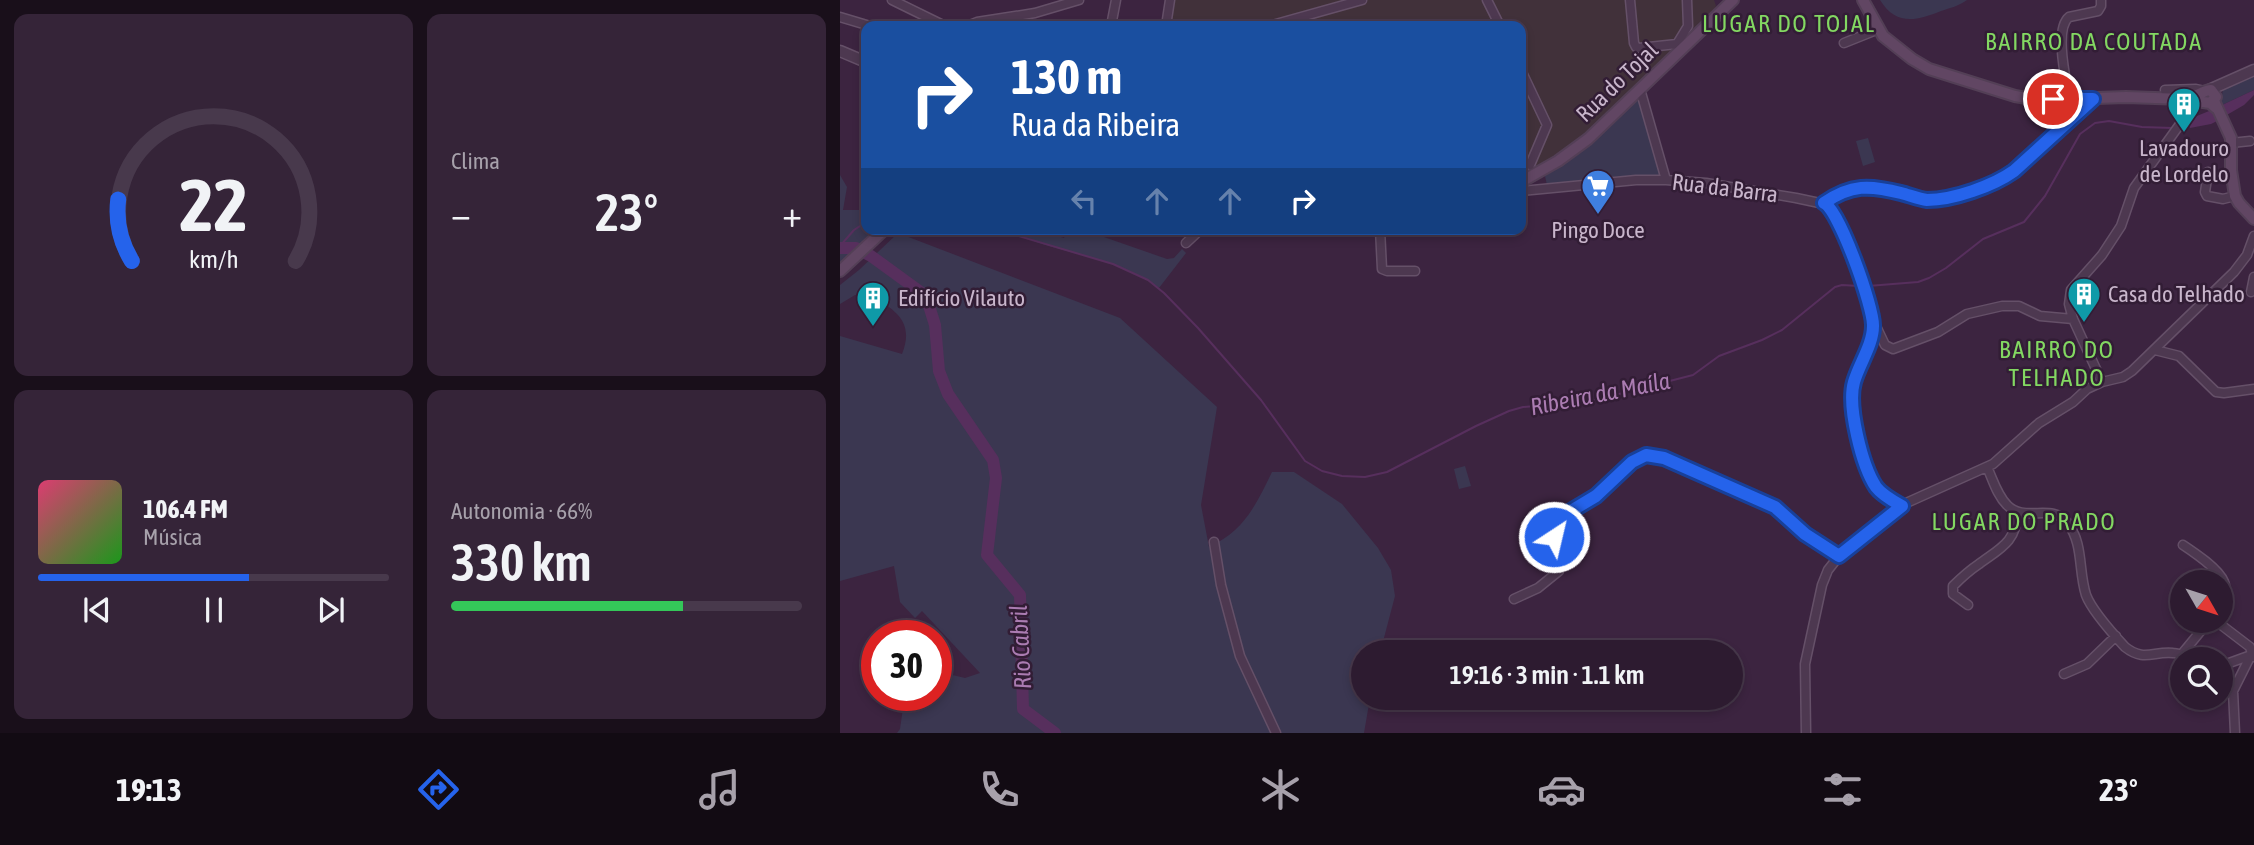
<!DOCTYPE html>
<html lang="pt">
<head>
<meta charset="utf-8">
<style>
	:root { --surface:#2d1b30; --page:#352438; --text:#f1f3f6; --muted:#a7a1ab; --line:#48394c; --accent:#2563eb }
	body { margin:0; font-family:"Asap Condensed",sans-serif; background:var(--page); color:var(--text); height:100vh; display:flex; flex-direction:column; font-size:26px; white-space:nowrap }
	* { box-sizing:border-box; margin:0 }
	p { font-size:23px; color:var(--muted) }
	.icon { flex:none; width:38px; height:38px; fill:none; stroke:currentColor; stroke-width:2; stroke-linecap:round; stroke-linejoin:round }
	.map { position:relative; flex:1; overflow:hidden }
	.drawer { display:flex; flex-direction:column; gap:14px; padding:14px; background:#190f1a; width:840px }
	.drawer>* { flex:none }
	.hud { position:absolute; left:21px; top:21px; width:665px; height:214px; border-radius:14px; box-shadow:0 4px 10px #0003,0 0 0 2px var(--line); background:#1a4fa0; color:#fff; overflow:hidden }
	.needle { width:46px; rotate:129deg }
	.controls { position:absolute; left:1330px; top:570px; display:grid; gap:14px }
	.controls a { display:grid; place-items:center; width:63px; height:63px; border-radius:50%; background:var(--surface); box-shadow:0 4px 10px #0003,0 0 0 2px var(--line); font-size:35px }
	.speed { position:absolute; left:21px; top:620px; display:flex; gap:14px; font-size:35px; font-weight:700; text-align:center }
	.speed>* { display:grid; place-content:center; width:91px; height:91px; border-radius:50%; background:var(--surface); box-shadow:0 4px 10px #0003,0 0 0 2px var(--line); line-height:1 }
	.speed .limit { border:10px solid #d22; background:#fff; color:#111 }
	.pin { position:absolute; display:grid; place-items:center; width:60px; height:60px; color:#fff; margin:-30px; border:4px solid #fff; border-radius:50%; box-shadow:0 2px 7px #0007 }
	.me { position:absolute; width:77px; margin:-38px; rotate:35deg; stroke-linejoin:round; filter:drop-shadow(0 0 5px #0008) }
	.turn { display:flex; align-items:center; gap:24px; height:147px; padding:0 35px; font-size:32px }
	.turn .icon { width:91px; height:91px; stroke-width:2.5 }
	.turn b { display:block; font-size:49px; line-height:60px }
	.lanes { display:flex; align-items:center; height:66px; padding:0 35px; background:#0003; justify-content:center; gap:35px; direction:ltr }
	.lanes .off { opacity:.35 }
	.big { font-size:52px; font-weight:600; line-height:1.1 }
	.drawer .widget { flex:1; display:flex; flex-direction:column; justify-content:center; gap:10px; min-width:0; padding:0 24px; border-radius:14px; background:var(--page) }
	.drawer .dial { align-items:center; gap:0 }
	.dial svg { height:182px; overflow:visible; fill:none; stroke:var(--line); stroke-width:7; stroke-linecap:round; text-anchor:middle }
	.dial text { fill:var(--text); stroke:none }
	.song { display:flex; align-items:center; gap:21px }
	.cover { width:84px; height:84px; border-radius:10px; background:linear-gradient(135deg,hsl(340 70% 55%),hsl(120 70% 35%)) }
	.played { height:7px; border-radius:4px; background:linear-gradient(90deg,var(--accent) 60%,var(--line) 60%) }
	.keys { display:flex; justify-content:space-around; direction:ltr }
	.heat { display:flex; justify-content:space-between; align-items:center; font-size:38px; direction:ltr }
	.charge { height:10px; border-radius:5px; background:linear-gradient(90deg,#34c759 66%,var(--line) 0) }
	.drawer .tiles { flex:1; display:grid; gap:14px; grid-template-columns:repeat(2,1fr) }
	.trip { position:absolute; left:511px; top:640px; width:392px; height:70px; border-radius:35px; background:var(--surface); box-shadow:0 4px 10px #0003,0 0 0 2px var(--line); font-weight:600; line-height:70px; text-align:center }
	.dock { display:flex; height:112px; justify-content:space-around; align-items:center; background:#120b13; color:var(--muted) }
	.dock .icon { width:49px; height:49px }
	.dock .on { color:var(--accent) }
	.dock b { font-size:32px; color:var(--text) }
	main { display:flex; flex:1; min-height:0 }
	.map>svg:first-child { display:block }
</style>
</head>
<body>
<main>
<section class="drawer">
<div class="tiles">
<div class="widget dial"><svg viewBox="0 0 100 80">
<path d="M14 69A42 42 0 1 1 86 69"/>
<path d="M14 69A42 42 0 0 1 8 42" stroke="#2563eb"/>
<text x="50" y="56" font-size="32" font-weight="700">22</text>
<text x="50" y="72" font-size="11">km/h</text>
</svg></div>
<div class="widget"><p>Clima</p>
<div class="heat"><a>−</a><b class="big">23°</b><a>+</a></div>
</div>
<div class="widget">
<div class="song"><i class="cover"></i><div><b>106.4 FM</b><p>Música</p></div></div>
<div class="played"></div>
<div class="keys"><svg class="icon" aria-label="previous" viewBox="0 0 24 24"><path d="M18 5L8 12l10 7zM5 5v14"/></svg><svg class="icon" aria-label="pause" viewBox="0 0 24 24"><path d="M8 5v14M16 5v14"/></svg><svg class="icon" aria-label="next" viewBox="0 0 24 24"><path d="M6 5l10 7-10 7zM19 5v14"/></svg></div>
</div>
<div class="widget"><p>Autonomia · 66%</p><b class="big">330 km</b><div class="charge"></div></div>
</div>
</section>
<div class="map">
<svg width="1414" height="733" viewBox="0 0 1414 733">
	<rect width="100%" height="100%" fill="#3c2440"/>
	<!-- medical -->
	<path fill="#41313a" d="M334 0H874L876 6 873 13 746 137 696 170 681 176V26H329Z"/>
	<!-- green -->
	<path fill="#3b3751" d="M1040 0H1127C1119 6 1110 8 1101 11 1076 21 1056 26 1040 0Z
		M1414 75V90L1380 106 1383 89Z
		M799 98 821 177H794L707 185 705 176 748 147Z
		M1028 138 1035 162 1023 166 1016 141Z
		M0 175 7 187 3 210H26V229H37L0 264Z
		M166 229H197L224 238 227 229H241L327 259 334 258 342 249 346 253 319 288C283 261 238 256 196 242 186 238 176 233 166 229Z
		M58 233 280 318 377 407 361 505 369 547C404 531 416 505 432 472H454L502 504 538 548 551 570 555 596 540 653H523V698H530L524 733H57L60 729 64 701 54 695H96V671L125 678 140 673 82 611 75 618 60 602 54 566 0 581V336L62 354C75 321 55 310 29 294L15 295 0 304V285L19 270Z
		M625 466 631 486 619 489 614 469Z"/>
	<!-- water -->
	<path fill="#572f5d" d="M1414 90V95L1404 105 1385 116 1380 106Z
		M1374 109 1379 120 1371 124 1350 128 1347 120Z"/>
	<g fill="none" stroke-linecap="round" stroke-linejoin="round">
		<!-- stream -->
		<path stroke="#572f5d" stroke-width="2" d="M155 229 273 264 308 280 324 293 358 328 421 400 465 461 482 471 502 476 525 477 547 472 636 426 669 411 683 407 752 401 853 375 879 356 922 340 942 330 995 287 1002 285 1019 286
			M0 246 14 230 26 222
			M1028 286 1078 282 1089 278 1106 268 1143 239 1184 222 1205 196 1240 134 1255 123 1269 121 1302 127 1333 128"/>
		<!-- river -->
		<path stroke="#572f5d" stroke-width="12" d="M0 248H16L31 256 86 296 95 325 99 371 108 394 153 460 156 478 147 555 180 595 183 709 215 733"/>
		<defs>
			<path id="minor" d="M52 0 105 26
				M647 0 660 26
				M790 0 794 43 796 47 799 48 837 44 848 26 847 0
				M0 17 30 26
				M127 26 137 22 195 13 239 0
				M271 26 276 0
				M326 26 330 0
				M429 26 522 0
				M1004 43 1039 29
				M681 70 707 125 690 165
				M800 89 826 180
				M1325 90 1356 89 1365 91
				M1229 99C1226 80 1214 29 1229 17L1258 11 1261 6V0
				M1391 143 1410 141
				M1368 172 1365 192 1367 196 1383 199 1395 196
				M681 191 796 180H826L866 183 956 198 989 205C1002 223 1034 305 1033 326 1033 345 1019 364 1014 382 1007 406 1022 466 1036 486 1042 495 1053 501 1062 506
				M984 203C1034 168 1055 205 1103 198 1124 195 1151 186 1169 175 1184 165 1196 150 1208 138 1223 125 1238 112 1253 99
				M402 229 430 231H540
				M540 229 542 269 547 271H575
				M346 243 361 229
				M1411 292 1414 277
				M1035 324 1045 345 1053 349 1098 332 1127 314 1162 306H1179L1200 316 1233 319
				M1315 350 1339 356 1376 392 1384 393 1414 389
				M1262 382 1233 319 1229 304 1231 290 1262 255 1281 226 1294 188 1343 120 1344 99
				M1147 467C1153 480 1157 495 1167 505 1184 523 1212 503 1227 522 1244 544 1238 570 1246 595 1252 611 1273 634 1285 647 1304 662 1313 651 1333 653 1340 653 1348 657 1355 660
				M374 542 381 585 400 656 436 733
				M1343 545C1355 553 1379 569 1384 582 1387 588 1383 594 1381 598
				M674 599 698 588 719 571 720 564 714 531 721 518 756 496 800 457 814 455 824 459 935 507 965 534 999 556
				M1128 605 1113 594V586C1121 578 1130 570 1139 564 1159 549 1177 542 1177 513
				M1376 621 1410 647 1413 657
				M1341 655 1369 621
				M1381 666 1414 654
				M1224 674 1247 664 1276 636
				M966 733 965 664 982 585 988 570 999 556 1064 504 1153 464 1199 423 1233 402 1247 389 1262 382 1283 377 1292 371 1394 272 1407 255 1414 236
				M1395 733 1393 691 1411 655"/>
			<path id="tertiary" d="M0 51 26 62
				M1369 90 1414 70"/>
			<path id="secondary" d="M1023 0 1043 36 1072 59 1089 69 1175 96 1197 100 1286 97 1344 99 1370 103 1376 108
				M1349 98C1357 97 1363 90 1371 90L1376 97 1370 103
				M1375 103 1391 138V170L1395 196 1399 203 1414 219
				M681 182 718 161 748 139 893 0
				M0 271 45 229"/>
		</defs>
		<!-- minor casing -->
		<use href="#minor" stroke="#655068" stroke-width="11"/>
		<!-- tertiary casing -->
		<use href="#tertiary" stroke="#655068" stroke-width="13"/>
		<!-- secondary casing -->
		<use href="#secondary" stroke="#533f56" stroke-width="14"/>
		<!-- minor -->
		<use href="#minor" stroke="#4d3850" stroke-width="8"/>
		<!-- tertiary -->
		<use href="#tertiary" stroke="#4d3850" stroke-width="10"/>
		<!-- secondary -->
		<use href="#secondary" stroke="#614663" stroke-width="10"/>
	</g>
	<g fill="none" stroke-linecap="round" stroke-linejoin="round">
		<defs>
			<path id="route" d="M714 537V529L721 517 756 496 792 462 806 455 824 458 935 507 965 534 999 556 1062 506C1053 501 1042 495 1036 487 1022 466 1007 406 1014 382 1019 364 1033 345 1033 326 1034 308 999 209 984 203 1011 184 1030 185 1061 193 1069 195 1079 199 1087 200 1113 200 1153 186 1174 171L1253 99H1213"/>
		</defs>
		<!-- route casing -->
		<use href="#route" stroke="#184099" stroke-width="18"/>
		<!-- route -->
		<use href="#route" stroke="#2563eb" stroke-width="12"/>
	</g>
	<!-- icons -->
	<defs>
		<symbol id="building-pin" viewBox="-11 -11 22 30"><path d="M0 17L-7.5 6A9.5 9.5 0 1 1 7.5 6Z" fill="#0f9aa8" stroke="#321d35"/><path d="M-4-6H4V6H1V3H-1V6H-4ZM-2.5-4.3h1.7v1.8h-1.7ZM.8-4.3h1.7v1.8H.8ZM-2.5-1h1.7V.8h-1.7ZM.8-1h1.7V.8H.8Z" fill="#fff"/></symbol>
		<symbol id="supermarket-pin" viewBox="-11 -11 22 30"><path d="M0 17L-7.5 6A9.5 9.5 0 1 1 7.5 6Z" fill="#3f7fe0" stroke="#321d35"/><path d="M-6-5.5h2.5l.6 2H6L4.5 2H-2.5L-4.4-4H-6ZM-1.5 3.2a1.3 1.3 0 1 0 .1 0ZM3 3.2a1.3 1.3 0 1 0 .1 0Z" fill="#fff"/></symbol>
	</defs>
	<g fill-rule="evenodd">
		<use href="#building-pin" x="1325" y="85" width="38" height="52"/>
		<use href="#supermarket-pin" x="739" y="167" width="38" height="52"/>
		<use href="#building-pin" x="1225" y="275" width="38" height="52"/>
		<use href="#building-pin" x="14" y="279" width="38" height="52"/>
	</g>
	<g text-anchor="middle" stroke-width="5" stroke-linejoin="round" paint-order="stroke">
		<!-- street labels -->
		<g font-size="23" fill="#c8b5cb" stroke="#321d35">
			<text transform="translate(777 82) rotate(-44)" y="8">Rua do Tojal</text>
			<text transform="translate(885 188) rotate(7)" y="8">Rua da Barra</text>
		</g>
		<!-- poi labels -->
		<g font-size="23" fill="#c8b5cb" stroke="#321d35">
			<text x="1344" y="156">Lavadouro<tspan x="1344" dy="26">de Lordelo</tspan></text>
			<text x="758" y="238">Pingo Doce</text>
			<text x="1268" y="302" text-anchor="start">Casa do Telhado</text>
			<text x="58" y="306" text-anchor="start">Edifício Vilauto</text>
		</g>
		<!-- neighbourhood labels -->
		<g font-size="24" letter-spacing="2" fill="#83d862" stroke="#321d35">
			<text x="949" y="32">LUGAR DO TOJAL</text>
			<text x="1254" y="50">BAIRRO DA COUTADA</text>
			<text x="1217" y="358">BAIRRO DO<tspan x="1217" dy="28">TELHADO</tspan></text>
			<text x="1184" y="530">LUGAR DO PRADO</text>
		</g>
		<!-- water labels -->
		<g font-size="24" font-style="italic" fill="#ab7cb2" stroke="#321d35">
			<text transform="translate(760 394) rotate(-11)" y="8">Ribeira da Maíla</text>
			<text transform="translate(181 647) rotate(-93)" y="8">Rio Cabril</text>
		</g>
	</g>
</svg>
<div class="controls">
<a><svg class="needle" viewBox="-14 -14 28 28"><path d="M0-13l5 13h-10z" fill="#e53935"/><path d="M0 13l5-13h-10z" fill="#a7a1ab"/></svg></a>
<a><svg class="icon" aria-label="search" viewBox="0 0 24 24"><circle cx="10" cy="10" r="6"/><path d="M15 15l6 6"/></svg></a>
</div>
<div class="speed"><div class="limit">30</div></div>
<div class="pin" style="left:1213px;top:99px;background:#d93025"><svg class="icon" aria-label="arrive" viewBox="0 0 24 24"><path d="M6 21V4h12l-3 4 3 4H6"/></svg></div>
<svg class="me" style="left:714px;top:537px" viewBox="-20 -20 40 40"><circle r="17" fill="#2563eb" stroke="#fff" stroke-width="3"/><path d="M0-11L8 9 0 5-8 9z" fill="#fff"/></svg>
<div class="trip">19:16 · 3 min · 1.1 km</div>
<div class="hud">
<div class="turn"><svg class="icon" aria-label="right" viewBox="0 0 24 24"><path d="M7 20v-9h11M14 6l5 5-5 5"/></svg><div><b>130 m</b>Rua da Ribeira</div></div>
<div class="lanes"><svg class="icon off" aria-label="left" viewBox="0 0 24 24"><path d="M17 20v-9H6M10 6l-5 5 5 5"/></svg><svg class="icon off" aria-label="ahead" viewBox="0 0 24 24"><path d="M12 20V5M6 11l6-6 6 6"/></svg><svg class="icon off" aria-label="ahead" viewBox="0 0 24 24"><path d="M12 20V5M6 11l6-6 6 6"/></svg><svg class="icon" aria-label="right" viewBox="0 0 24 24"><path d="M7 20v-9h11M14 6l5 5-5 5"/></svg></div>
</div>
</div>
</main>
<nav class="dock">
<b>19:13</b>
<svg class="icon on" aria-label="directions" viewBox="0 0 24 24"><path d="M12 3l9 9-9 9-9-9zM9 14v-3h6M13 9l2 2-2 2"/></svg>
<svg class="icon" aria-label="music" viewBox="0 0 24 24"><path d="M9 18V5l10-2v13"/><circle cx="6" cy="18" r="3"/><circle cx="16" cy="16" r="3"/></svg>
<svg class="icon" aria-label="phone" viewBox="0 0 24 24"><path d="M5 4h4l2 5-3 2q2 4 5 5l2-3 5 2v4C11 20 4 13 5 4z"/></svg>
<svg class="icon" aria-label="climate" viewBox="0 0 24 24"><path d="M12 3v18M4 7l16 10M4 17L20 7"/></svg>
<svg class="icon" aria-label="car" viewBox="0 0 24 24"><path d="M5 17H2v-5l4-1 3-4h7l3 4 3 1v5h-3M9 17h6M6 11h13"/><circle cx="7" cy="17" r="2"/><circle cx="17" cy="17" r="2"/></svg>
<svg class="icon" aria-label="filters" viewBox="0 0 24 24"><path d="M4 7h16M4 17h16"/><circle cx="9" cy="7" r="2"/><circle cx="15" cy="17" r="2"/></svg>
<b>23°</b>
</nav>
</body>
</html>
